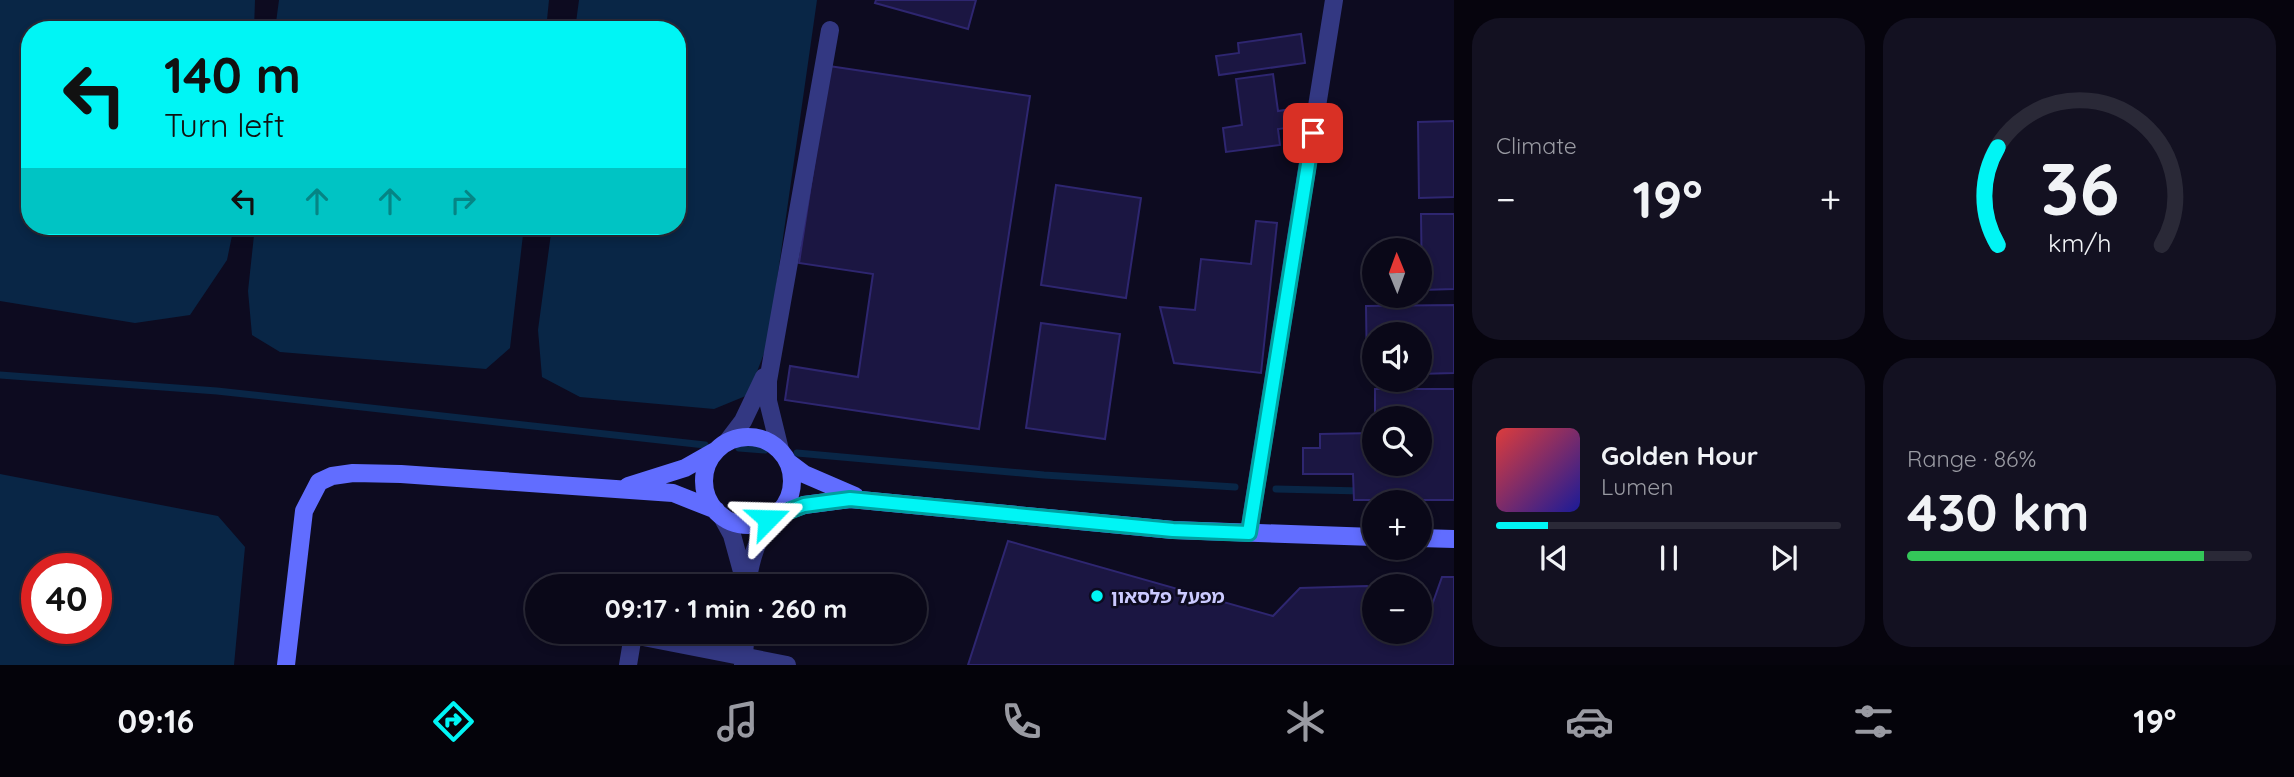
<!DOCTYPE html>
<html lang="en">
<head>
<meta charset="utf-8">
<style>
	:root { --surface:#0a0818; --page:#131121; --text:#f1f3f6; --muted:#999aa2; --line:#2a2937; --accent:#00f5f5 }
	body { margin:0; font-family:Quicksand,"Noto Sans Hebrew",sans-serif; background:var(--page); color:var(--text); height:100vh; display:flex; flex-direction:column; font-size:26px; white-space:nowrap }
	* { box-sizing:border-box; margin:0 }
	p { font-size:23px; color:var(--muted) }
	.icon { flex:none; width:38px; height:38px; fill:none; stroke:currentColor; stroke-width:2; stroke-linecap:round; stroke-linejoin:round }
	.map { position:relative; flex:1; overflow:hidden }
	.panel { display:flex; flex-direction:column; gap:18px; padding:18px; background:#06040d; width:840px }
	.panel>* { flex:none }
	.hud { position:absolute; left:21px; top:21px; width:665px; height:214px; border-radius:28px; box-shadow:0 4px 10px #0003,0 0 0 2px var(--line); background:#00f5f5; color:#111; overflow:hidden }
	.needle { width:46px; rotate:359deg }
	.controls { position:absolute; left:1362px; top:238px; display:grid; gap:14px }
	.controls a { display:grid; place-items:center; width:70px; height:70px; border-radius:50%; background:var(--surface); box-shadow:0 4px 10px #0003,0 0 0 2px var(--line); font-size:35px }
	.speed { position:absolute; left:21px; top:553px; display:flex; gap:14px; font-size:35px; font-weight:700; text-align:center }
	.speed>* { display:grid; place-content:center; width:91px; height:91px; border-radius:50%; background:var(--surface); box-shadow:0 4px 10px #0003,0 0 0 2px var(--line); line-height:1 }
	.speed .limit { border:10px solid #d22; background:#fff; color:#111 }
	.pin { position:absolute; display:grid; place-items:center; width:60px; height:60px; color:#fff; margin:-30px; border-radius:14px; box-shadow:0 4px 10px #0006 }
	.me { position:absolute; width:77px; margin:-38px; rotate:68deg; stroke-linejoin:round; filter:drop-shadow(0 0 5px #0008) }
	.turn { display:flex; align-items:center; gap:24px; height:147px; padding:0 28px; font-size:32px }
	.turn .icon { width:91px; height:91px; stroke-width:2.5 }
	.turn b { display:block; font-size:49px; line-height:60px }
	.lanes { display:flex; align-items:center; height:66px; padding:0 28px; background:#0003; justify-content:center; gap:35px; direction:ltr }
	.lanes .off { opacity:.35 }
	.big { font-size:52px; font-weight:800; line-height:1.1 }
	.panel .widget { flex:1; display:flex; flex-direction:column; justify-content:center; gap:10px; min-width:0; padding:0 24px; border-radius:28px; background:var(--page) }
	.panel .dial { align-items:center; gap:0 }
	.dial svg { height:182px; overflow:visible; fill:none; stroke:var(--line); stroke-width:7; stroke-linecap:round; text-anchor:middle }
	.dial text { fill:var(--text); stroke:none }
	.song { display:flex; align-items:center; gap:21px }
	.cover { width:84px; height:84px; border-radius:10px; background:linear-gradient(135deg,hsl(0 70% 55%),hsl(240 70% 35%)) }
	.played { height:7px; border-radius:4px; background:linear-gradient(90deg,var(--accent) 15%,var(--line) 15%) }
	.keys { display:flex; justify-content:space-around; direction:ltr }
	.heat { display:flex; justify-content:space-between; align-items:center; font-size:38px; direction:ltr }
	.charge { height:10px; border-radius:5px; background:linear-gradient(90deg,#34c759 86%,var(--line) 0) }
	.panel .tiles { flex:1; display:grid; gap:18px; grid-template-columns:repeat(2,1fr) }
	.trip { position:absolute; left:525px; top:574px; width:402px; height:70px; border-radius:35px; background:var(--surface); box-shadow:0 4px 10px #0003,0 0 0 2px var(--line); font-weight:800; line-height:70px; text-align:center }
	.tabs { display:flex; height:112px; justify-content:space-around; align-items:center; background:#04030a; color:var(--muted) }
	.tabs .icon { width:49px; height:49px }
	.tabs .active { color:var(--accent) }
	.tabs b { font-size:32px; color:var(--text) }
	main { display:flex; flex:1; min-height:0 }
	.map>svg:first-child { display:block }
</style>
</head>
<body>
<main>
<div class="map">
<svg width="1454" height="665" viewBox="0 0 1454 665">
	<rect width="100%" height="100%" fill="#0d0b20"/>
	<!-- water -->
	<path fill="#092646" fill-rule="evenodd" d="M0 0H255L254 30H30V226H234L227 260 190 315 135 323 0 301Z
		M279 0H549L546 30H275Z
		M579 0H817L768 343 748 395 714 409 580 397 542 377 538 330 552 226H677V30H575Z
		M255 226H524L510 348 486 369 280 352 252 335 248 291Z
		M0 474 218 516 245 547 234 665H0ZM37 569H96V628H37Z"/>
	<g fill="none" stroke-linecap="round" stroke-linejoin="round">
		<!-- stream -->
		<path stroke="#092646" stroke-width="7" d="M0 375 217 391 705 445
			M739 448 765 450
			M797 453 1044 475 1235 487
			M1276 489 1362 491"/>
	</g>
	<!-- building -->
	<path fill="#1b1642" stroke="#2e2670" stroke-width="2" d="M876 0H976L968 29 875 3Z
		M1301 34 1305 63 1219 75 1216 56 1239 53 1238 43Z
		M829 66 1030 96 979 429 785 400 790 366 858 377 873 274 799 263Z
		M1273 74 1278 111 1292 109 1294 127 1278 129 1280 145 1226 152 1223 128 1242 125 1236 79Z
		M1454 121V197L1419 198 1418 122Z
		M1056 185 1141 198 1126 298 1041 285Z
		M1421 214H1454V289L1422 290Z
		M1256 221 1277 223 1261 373 1174 363 1160 307 1195 310 1201 259 1251 264Z
		M1454 305V373L1419 374V334H1374V375H1367L1366 306Z
		M1041 323 1120 334 1105 439 1026 428Z
		M1375 389H1454V500H1354L1353 474H1303V448H1320V434L1374 433V464H1419V418H1375Z
		M1008 541 1273 616 1300 588 1367 586 1374 589V632H1419V604L1431 608 1442 577H1454V665H968Z"/>
	<g fill="none" stroke-linecap="round" stroke-linejoin="round">
		<!-- street -->
		<path stroke="#333882" stroke-width="18" d="M727 442 743 421 764 377
			M780 450 768 401V381L830 30
			M721 515 732 535 746 586
			M1249 532 1334 0
			M748 579C751 557 758 539 768 519
			M628 665 633 635 787 665
			M743 665 746 632"/>
		<!-- secondary -->
		<path stroke="#616dff" stroke-width="18" d="M704 481a44 44 0 1 1 88 0a44 44 0 1 1-88 0Z
			M788 462 804 474 855 496
			M628 486 685 468 715 451
			M776 515 804 505 850 499 1173 530 1374 537
			M1419 538 1454 539
			M286 665 304 511 319 482 332 476 353 473 401 474 673 493 716 510"/>
	</g>
	<g fill="none" stroke-linecap="round" stroke-linejoin="round">
		<defs>
			<path id="route" d="M768 519 804 505 850 499 1173 530 1249 533 1313 133"/>
		</defs>
		<!-- route casing -->
		<use href="#route" stroke="#009f9f" stroke-width="18"/>
		<!-- route -->
		<use href="#route" stroke="#00f5f5" stroke-width="12"/>
	</g>
	<!-- markers -->
	<circle fill="#00f5f5" stroke="#0d0b20" stroke-width="2.5" cx="1097" cy="596" r="7"/>
	<g text-anchor="middle" stroke-width="5" stroke-linejoin="round" paint-order="stroke">
		<!-- poi labels -->
		<g font-size="19" font-weight="bold" fill="#cbcaff" stroke="#0d0b20" text-anchor="start">
			<text x="1111" y="603">מפעל פלסאון</text>
		</g>
	</g>
</svg>
<div class="controls">
<a><svg class="needle" viewBox="-14 -14 28 28"><path d="M0-13l5 13h-10z" fill="#e53935"/><path d="M0 13l5-13h-10z" fill="#999aa2"/></svg></a>
<a><svg class="icon" aria-label="sound" viewBox="0 0 24 24"><path d="M4 9h4l5-4v14l-5-4H4zM17 9q2 3 0 6"/></svg></a>
<a><svg class="icon" aria-label="search" viewBox="0 0 24 24"><circle cx="10" cy="10" r="6"/><path d="M15 15l6 6"/></svg></a>
<a>+</a>
<a>−</a>
</div>
<div class="speed"><div class="limit">40</div></div>
<div class="pin" style="left:1313px;top:133px;background:#d93025"><svg class="icon" aria-label="arrive" viewBox="0 0 24 24"><path d="M6 21V4h12l-3 4 3 4H6"/></svg></div>
<svg class="me" style="left:768px;top:519px" viewBox="-20 -20 40 40"><path d="M0-17L14 15 0 8-14 15z" fill="#00f5f5" stroke="#fff" stroke-width="4"/></svg>
<div class="trip">09:17 · 1 min · 260 m</div>
<div class="hud">
<div class="turn"><svg class="icon" aria-label="left" viewBox="0 0 24 24"><path d="M17 20v-9H6M10 6l-5 5 5 5"/></svg><div><b>140 m</b>Turn left</div></div>
<div class="lanes"><svg class="icon" aria-label="left" viewBox="0 0 24 24"><path d="M17 20v-9H6M10 6l-5 5 5 5"/></svg><svg class="icon off" aria-label="ahead" viewBox="0 0 24 24"><path d="M12 20V5M6 11l6-6 6 6"/></svg><svg class="icon off" aria-label="ahead" viewBox="0 0 24 24"><path d="M12 20V5M6 11l6-6 6 6"/></svg><svg class="icon off" aria-label="right" viewBox="0 0 24 24"><path d="M7 20v-9h11M14 6l5 5-5 5"/></svg></div>
</div>
</div>
<section class="panel">
<div class="tiles">
<div class="widget"><p>Climate</p>
<div class="heat"><a>−</a><b class="big">19°</b><a>+</a></div>
</div>
<div class="widget dial"><svg viewBox="0 0 100 80">
<path d="M14 69A42 42 0 1 1 86 69"/>
<path d="M14 69A42 42 0 0 1 14 26" stroke="#00f5f5"/>
<text x="50" y="56" font-size="32" font-weight="700">36</text>
<text x="50" y="72" font-size="11">km/h</text>
</svg></div>
<div class="widget">
<div class="song"><i class="cover"></i><div><b>Golden Hour</b><p>Lumen</p></div></div>
<div class="played"></div>
<div class="keys"><svg class="icon" aria-label="previous" viewBox="0 0 24 24"><path d="M18 5L8 12l10 7zM5 5v14"/></svg><svg class="icon" aria-label="pause" viewBox="0 0 24 24"><path d="M8 5v14M16 5v14"/></svg><svg class="icon" aria-label="next" viewBox="0 0 24 24"><path d="M6 5l10 7-10 7zM19 5v14"/></svg></div>
</div>
<div class="widget"><p>Range · 86%</p><b class="big">430 km</b><div class="charge"></div></div>
</div>
</section>
</main>
<nav class="tabs">
<b>09:16</b>
<svg class="icon active" aria-label="directions" viewBox="0 0 24 24"><path d="M12 3l9 9-9 9-9-9zM9 14v-3h6M13 9l2 2-2 2"/></svg>
<svg class="icon" aria-label="music" viewBox="0 0 24 24"><path d="M9 18V5l10-2v13"/><circle cx="6" cy="18" r="3"/><circle cx="16" cy="16" r="3"/></svg>
<svg class="icon" aria-label="phone" viewBox="0 0 24 24"><path d="M5 4h4l2 5-3 2q2 4 5 5l2-3 5 2v4C11 20 4 13 5 4z"/></svg>
<svg class="icon" aria-label="climate" viewBox="0 0 24 24"><path d="M12 3v18M4 7l16 10M4 17L20 7"/></svg>
<svg class="icon" aria-label="car" viewBox="0 0 24 24"><path d="M5 17H2v-5l4-1 3-4h7l3 4 3 1v5h-3M9 17h6M6 11h13"/><circle cx="7" cy="17" r="2"/><circle cx="17" cy="17" r="2"/></svg>
<svg class="icon" aria-label="filters" viewBox="0 0 24 24"><path d="M4 7h16M4 17h16"/><circle cx="9" cy="7" r="2"/><circle cx="15" cy="17" r="2"/></svg>
<b>19°</b>
</nav>
</body>
</html>
